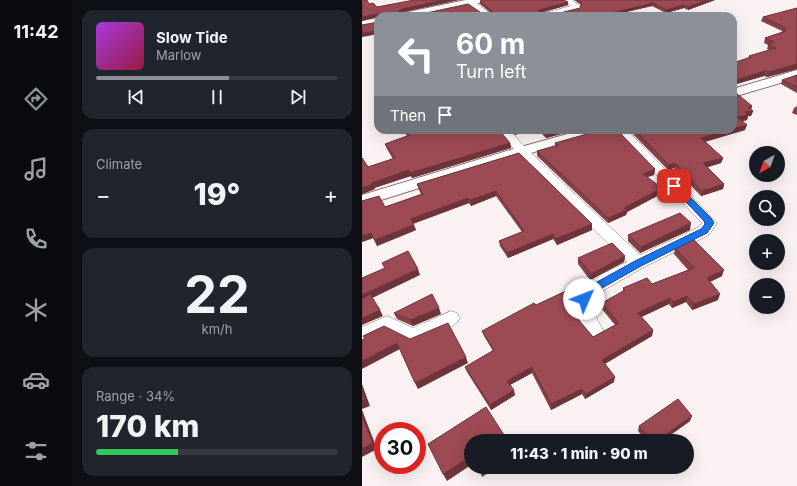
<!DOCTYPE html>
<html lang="en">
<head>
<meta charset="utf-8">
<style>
	:root { --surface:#171b24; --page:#20242c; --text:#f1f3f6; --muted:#9ea1a6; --line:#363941; --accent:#8c9099 }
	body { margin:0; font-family:Inter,sans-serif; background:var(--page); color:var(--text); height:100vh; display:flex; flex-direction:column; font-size:15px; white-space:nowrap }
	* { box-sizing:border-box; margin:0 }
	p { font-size:13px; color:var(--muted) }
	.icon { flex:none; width:22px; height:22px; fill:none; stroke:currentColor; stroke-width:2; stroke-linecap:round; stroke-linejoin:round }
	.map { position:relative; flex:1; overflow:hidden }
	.panel { display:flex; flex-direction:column; gap:10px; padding:10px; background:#0d0f14; width:290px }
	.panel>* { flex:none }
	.hud { position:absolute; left:12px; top:12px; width:363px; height:122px; border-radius:12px; box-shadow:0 4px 16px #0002; background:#8c9099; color:#fff; overflow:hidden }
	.needle { width:26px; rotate:220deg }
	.tools { position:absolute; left:387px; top:146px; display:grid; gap:8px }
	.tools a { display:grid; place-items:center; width:36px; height:36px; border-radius:50%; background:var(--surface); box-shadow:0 4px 16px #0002; font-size:20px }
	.speed { position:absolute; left:12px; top:422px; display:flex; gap:8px; font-size:20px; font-weight:700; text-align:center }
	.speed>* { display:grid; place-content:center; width:52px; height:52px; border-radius:50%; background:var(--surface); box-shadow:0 4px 16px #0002; line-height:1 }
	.speed .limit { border:6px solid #d22; background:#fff; color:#111 }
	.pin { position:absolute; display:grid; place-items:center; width:34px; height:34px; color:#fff; margin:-17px; border-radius:8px; box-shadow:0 2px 6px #0006 }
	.me { position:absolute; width:44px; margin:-22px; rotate:46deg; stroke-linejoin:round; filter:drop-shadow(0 0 3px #0008) }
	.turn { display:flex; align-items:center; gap:14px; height:84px; padding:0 16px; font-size:18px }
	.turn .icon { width:52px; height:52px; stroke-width:2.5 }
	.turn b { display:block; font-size:28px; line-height:34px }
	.then { display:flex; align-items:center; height:38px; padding:0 16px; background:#0003; gap:8px; font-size:15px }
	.big { font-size:30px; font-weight:800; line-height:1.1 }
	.panel .tile { flex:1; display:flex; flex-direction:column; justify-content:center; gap:6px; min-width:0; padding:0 14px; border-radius:12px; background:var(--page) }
	.panel .dial { align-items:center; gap:0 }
	.dial b { font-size:52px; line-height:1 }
	.song { display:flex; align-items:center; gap:12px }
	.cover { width:48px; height:48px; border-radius:6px; background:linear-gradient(135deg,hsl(280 70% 55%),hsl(340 70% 35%)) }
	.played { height:4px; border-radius:2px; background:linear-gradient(90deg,var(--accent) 55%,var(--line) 55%) }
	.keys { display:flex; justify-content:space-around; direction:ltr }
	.heat { display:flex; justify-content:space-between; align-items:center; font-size:22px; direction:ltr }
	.charge { height:6px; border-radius:3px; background:linear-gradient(90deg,#34c759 34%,var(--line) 0) }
	.trip { position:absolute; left:102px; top:434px; width:230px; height:40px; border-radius:20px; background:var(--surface); box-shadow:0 4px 16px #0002; font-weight:800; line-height:40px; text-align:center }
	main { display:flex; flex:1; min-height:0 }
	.dock { display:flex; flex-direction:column; width:72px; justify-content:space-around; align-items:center; background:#090b0e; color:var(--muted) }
	.dock .icon { width:28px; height:28px }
	.dock .on { color:var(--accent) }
	.dock b { font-size:18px; color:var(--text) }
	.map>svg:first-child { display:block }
</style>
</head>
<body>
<main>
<nav class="dock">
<b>11:42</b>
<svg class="icon on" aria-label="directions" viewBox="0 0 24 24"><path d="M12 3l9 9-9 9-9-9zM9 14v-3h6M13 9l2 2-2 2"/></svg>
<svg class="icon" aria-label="music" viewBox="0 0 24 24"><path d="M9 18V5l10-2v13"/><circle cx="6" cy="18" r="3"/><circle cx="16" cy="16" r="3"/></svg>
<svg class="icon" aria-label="phone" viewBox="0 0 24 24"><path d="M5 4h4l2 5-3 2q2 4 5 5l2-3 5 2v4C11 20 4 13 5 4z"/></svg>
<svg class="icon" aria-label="climate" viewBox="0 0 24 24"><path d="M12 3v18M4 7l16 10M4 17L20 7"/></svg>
<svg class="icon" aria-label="car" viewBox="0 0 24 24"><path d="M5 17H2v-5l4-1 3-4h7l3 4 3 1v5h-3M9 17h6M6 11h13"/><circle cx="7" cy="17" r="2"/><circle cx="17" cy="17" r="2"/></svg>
<svg class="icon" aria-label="filters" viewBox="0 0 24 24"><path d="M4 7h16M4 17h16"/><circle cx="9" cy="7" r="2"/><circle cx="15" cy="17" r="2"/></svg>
</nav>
<section class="panel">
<div class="tile">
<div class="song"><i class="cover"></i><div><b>Slow Tide</b><p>Marlow</p></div></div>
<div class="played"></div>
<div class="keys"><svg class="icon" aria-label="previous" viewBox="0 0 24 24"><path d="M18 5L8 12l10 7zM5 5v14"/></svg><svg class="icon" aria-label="pause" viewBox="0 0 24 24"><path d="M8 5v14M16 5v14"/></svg><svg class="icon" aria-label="next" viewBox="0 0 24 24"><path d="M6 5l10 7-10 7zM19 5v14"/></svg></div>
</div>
<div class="tile"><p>Climate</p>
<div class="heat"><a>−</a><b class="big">19°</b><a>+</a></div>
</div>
<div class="tile dial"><b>22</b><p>km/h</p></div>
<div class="tile"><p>Range · 34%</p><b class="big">170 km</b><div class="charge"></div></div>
</section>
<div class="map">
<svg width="435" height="486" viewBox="0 0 435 486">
	<rect width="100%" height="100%" fill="#faf2f2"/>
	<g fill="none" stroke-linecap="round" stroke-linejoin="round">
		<defs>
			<path id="minor" d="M105 0H111L131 16H122L105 4Z
				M201 0H210L219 7 218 9 190 16H177L178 14 209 6Z
				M135 130H147L164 148 278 255 337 227 340 223 252 130H265L355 223 347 235 282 267 235 294C225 306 236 320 242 332L239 337 233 340 227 337C222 328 214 317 214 306 213 283 248 271 265 262L156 154Z
				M89 311 95 313 98 318C92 330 63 339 50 344L25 331 0 343V327L25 316 51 328Z"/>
			<path id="tertiary" d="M104 0H122L117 3 55 16H36L41 13Z
				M16 18V24L0 27V21Z
				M435 70V78L371 97V89Z
				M220 130H243L241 133 165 154 0 206V195L155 148Z"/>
		</defs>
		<!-- minor casing -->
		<use href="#minor" stroke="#917071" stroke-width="1"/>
		<!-- tertiary casing -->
		<use href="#tertiary" stroke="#917071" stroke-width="2"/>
		<!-- minor -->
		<use href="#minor" fill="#fff" fill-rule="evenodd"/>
		<!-- tertiary -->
		<use href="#tertiary" fill="#fff" fill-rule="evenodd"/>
	</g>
	<!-- wall -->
	<path fill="#864047" d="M51 0H97L41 12 36 15H131L118 4V1L206 5 178 13 177 14 190 15 218 8 219 5 212 0H353L326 10 322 8 304 13 290 6 251 15V16H16V17L7 4 15 7 51 1Z
		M435 8V69L405 77 402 76 371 85V63L386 58 387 56 407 50 405 49 406 45 402 43 403 38 420 32V31L399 21 401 17Z
		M435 75V93L419 84 420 80Z
		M371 93 391 111 389 116H386L385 120 380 121 383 130 343 142 361 158 359 163 345 167 362 184 361 189 339 196 312 168 306 170 267 130H371Z
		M435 106V115L430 113 432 108Z
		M40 130H137L148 143 149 148 50 178 49 176 12 188 13 189 0 194V158L6 167 31 159 25 149 23 144 45 136Z
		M149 130H167L153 135Z
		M176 130H214L184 138Z
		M193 143 293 169 292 175 285 177 299 194 265 212 264 215 246 223 175 156V151L193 146Z
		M157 153 230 224V230L195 245 191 239 146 258 138 246 137 241 160 232 134 196 109 206 107 203 51 224 54 230 15 246 11 238 0 242V201L23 207 59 194 57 190 55 184Z
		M328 230 278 253 266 241V235Z
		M313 248 360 276 348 282 356 300 330 310 324 302 310 308 307 304 279 317 291 330 290 336 243 364 252 382 223 399 220 394 189 410 170 373 148 385 153 395 129 410 105 372 103 367 131 351 122 336 120 331 174 305 214 310V315L213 316 231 337 253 325 239 308 240 303 261 292V288L290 284 326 270 312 254Z
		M263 256 262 262 228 280 216 264V258Z
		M32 313 79 314 51 326 35 319Z
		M328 421 300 441H284L276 431 277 426Z"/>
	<!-- shaded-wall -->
	<path fill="#6d343a" d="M82 0H97L41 12 35 16 34 13 40 9Z
		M345 0H353L326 10V7Z
		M206 2V5L178 13 176 16 175 13 177 10Z
		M291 3 290 6 251 15V16H240L250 13Z
		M322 5V8L304 13V10Z
		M15 14 16 17 0 21V17Z
		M16 31V34L0 37V33Z
		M435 64V69L405 77 407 72Z
		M403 71 402 76 371 85V81Z
		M390 106 389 111H391L389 116H386L385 120 374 123 375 117 386 107Z
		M385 125 383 130 338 143 339 138 367 130H371V129Z
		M153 130H167L153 135Z
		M196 130H214L184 138V133Z
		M148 143 149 148 50 178 48 173Z
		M361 158 359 163 340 169 341 163Z
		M313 163 312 168 306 170 307 165Z
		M293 169 292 175 280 179 281 174Z
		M47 170 49 176 12 188 13 189 0 194V188L10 183Z
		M362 184 361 189 339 196 340 191Z
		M300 188 299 194 265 212 264 215 246 223V218L262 208Z
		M134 191V196L109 206 108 200Z
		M106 198 107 203 50 224 49 219Z
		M329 223 328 230 278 253 279 247Z
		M230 224V230L195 245 194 239Z
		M52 225 54 230 15 246 13 240Z
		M9 233 11 238 0 242V236Z
		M191 234V239L146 258 145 253Z
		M263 256 262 262 228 280 229 274Z
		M56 269 58 275 2 302 0 299V295Z
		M362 270 360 276 343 284 345 278Z
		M358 294 356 300 330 310 332 304Z
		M325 296 324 302 310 308 311 302Z
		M308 298 307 304 275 319 276 313Z
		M77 308 79 314 51 326 48 320Z
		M18 310 21 316 0 325V318Z
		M214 310V315L210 317V312Z
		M291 330 290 336 240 365V360Z
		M35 343 38 349 0 369V361Z
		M104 357 106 363 56 389 53 383Z
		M170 367V373L146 386 145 381Z
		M253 377 252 382 223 399 224 394Z
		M0 384 8 406 0 409Z
		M220 389V394L189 410V404Z
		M152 390 153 395 129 410 128 405Z
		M0 410 15 449 0 457Z
		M330 416 328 421 300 441H295Z
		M142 435 143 441H132Z
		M109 456V465L85 481 81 474Z
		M123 467H135L120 477 118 470Z"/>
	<!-- building -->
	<path fill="#9c4a53" stroke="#6d343a" d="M5 0 7 4 11 3 15 7 52 0H82L40 9 34 13 35 15H55L106 4 121 14 131 15 132 13 118 1 120 0H202L206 2 177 10 175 13 190 15 218 8 220 3 216 0H345L326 7 322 5 304 10 291 3 250 13H251L240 16H17V15L15 14 0 17V1Z
		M435 8V64L407 72 403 71 371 81V63L389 57 387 56 414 48 406 45 412 42 403 38 424 31 421 29 424 28 401 17Z
		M16 22V31L0 33V25Z
		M435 75V87L420 80Z
		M371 92V93H374L390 106 386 107 391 111 383 112 386 115 375 117 385 125 371 129Z
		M43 130H137L148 143 48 173 47 170 10 183 11 184 0 188V158L6 167 33 158 23 144 48 135Z
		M181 130H196L184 133Z
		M239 130H255L293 169 281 174 300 188 262 208 265 210 246 218 175 151 196 145 193 143Z
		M273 130H367L339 138 361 158 341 163 362 184 340 191 313 163 307 165Z
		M157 153 230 224 194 239 191 234 145 253 137 241 162 231 134 191 108 200 106 198 49 219 52 225 13 240 9 233 0 236V201L17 196 23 207 61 194 55 184Z
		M318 213 329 223 279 247 266 235Z
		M331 239 362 270 345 278 358 294 332 304 325 296 311 302 308 298 276 313 291 330 240 360 253 377 224 394 220 389 189 404 170 367 145 381 152 390 128 405 103 367 132 350 120 331 172 303 174 305 206 290 213 298 214 310 210 312 231 337 257 323 240 303 263 290 261 288 285 278 290 284 332 268 313 248Z
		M250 243 263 256 229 274 216 258Z
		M46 251 56 269 0 295V278L23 268 20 263Z
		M8 294 18 310 0 318V299Z
		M70 294 77 308 48 320 32 313Z
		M86 323 104 357 53 383 35 343 0 361V340L3 339 1 336 22 326 48 339Z
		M0 390 3 400 0 401Z
		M316 399 330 416 295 441H289L277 426Z
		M124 407 142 435 132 441H109V456L81 474 66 444Z
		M0 416 11 443 0 449Z
		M116 467H123L118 470Z"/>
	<!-- route -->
	<path fill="#1a73e8" stroke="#114b97" d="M312 183 315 184 349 218 352 223 345 233 279 266 233 292 225 302H218L216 299 226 287 273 261 339 229 343 224 342 221 310 187V184Z"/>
</svg>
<div class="tools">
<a><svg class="needle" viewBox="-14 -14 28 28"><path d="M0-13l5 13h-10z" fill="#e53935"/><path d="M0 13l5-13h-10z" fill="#9ea1a6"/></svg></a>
<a><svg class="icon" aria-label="search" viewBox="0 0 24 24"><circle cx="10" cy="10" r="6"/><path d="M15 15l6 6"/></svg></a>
<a>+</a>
<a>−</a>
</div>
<div class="speed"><div class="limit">30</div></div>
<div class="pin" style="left:312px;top:186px;background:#d93025"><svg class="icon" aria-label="arrive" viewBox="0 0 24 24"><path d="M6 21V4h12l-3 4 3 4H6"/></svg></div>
<svg class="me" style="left:222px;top:299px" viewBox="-20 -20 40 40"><circle r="19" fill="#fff"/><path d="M0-13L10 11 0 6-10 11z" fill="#1a73e8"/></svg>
<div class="trip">11:43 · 1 min · 90 m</div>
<div class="hud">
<div class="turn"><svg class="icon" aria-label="left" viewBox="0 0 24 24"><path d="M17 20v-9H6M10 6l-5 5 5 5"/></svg><div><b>60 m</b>Turn left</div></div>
<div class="then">Then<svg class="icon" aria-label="arrive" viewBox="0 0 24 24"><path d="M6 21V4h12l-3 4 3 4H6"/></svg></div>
</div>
</div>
</main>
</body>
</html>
